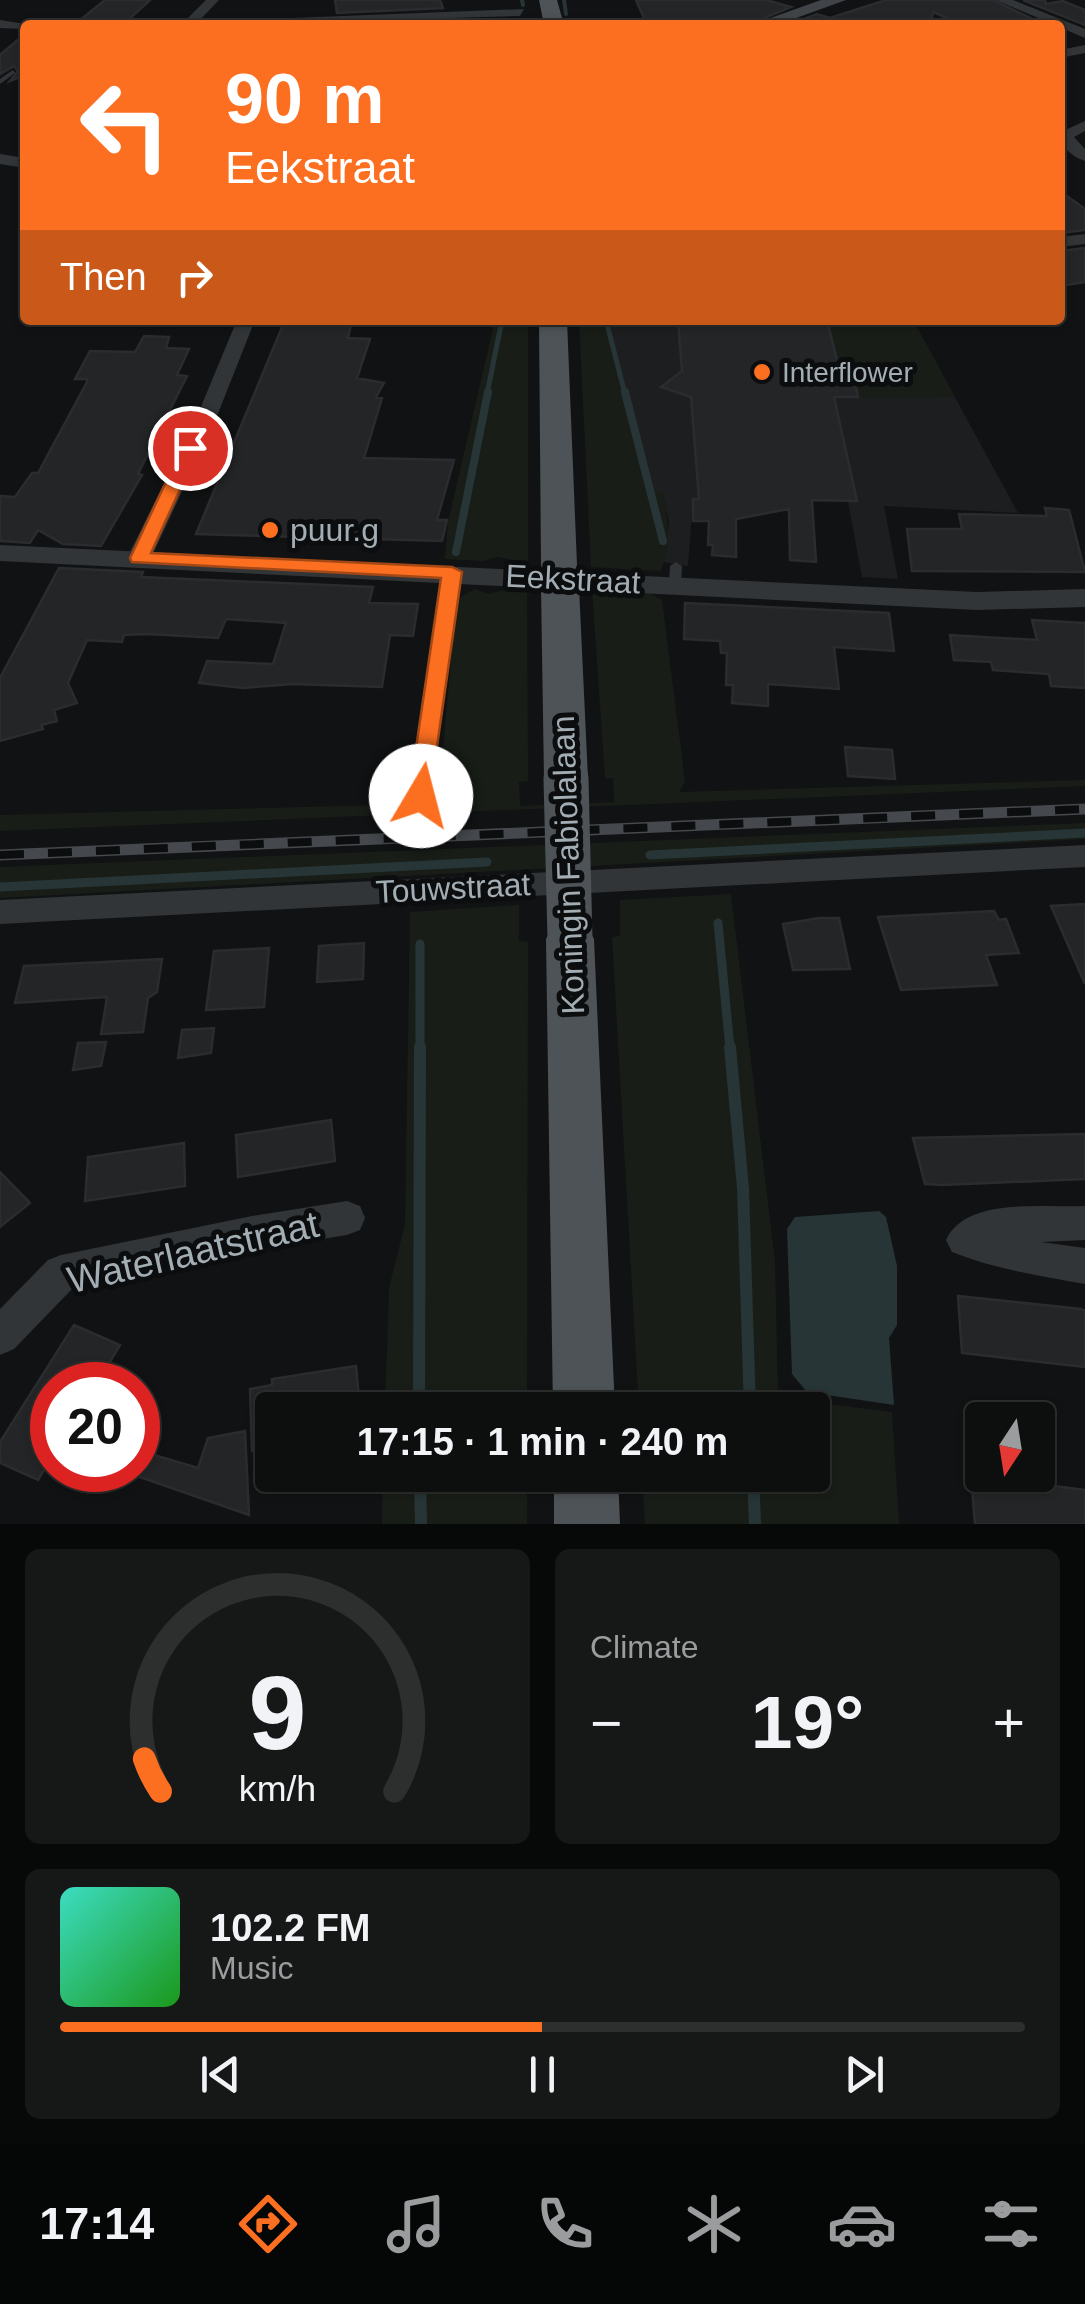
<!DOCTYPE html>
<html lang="en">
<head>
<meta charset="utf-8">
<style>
	:root { --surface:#0d0e0e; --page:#161717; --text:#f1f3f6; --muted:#9a9c9e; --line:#2d2e2e; --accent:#fc6e20 }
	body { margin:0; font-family:Arial,sans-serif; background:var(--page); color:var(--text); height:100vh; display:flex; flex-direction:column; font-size:38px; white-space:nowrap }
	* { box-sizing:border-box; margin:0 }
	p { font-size:32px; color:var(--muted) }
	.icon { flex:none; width:55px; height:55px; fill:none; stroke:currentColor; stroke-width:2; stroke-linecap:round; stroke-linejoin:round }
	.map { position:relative; height:1524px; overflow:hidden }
	.side { display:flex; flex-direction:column; gap:25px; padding:25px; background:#070808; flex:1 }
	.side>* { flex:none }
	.banner { position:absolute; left:20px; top:20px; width:1045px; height:305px; border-radius:10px; box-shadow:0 2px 8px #0004,0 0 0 2px var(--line); background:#fc6e20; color:#fff; overflow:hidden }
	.needle { width:65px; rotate:192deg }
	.fabs { position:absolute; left:965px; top:1402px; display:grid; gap:20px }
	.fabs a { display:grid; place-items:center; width:90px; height:90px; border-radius:10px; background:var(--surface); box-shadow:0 2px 8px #0004,0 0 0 2px var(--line); font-size:50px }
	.speed { position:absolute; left:30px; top:1362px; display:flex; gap:20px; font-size:50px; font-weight:700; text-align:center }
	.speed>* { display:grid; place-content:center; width:130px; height:130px; border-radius:50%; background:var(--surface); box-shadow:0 2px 8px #0004,0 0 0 2px var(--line); line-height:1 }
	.speed .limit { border:15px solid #d22; background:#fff; color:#111 }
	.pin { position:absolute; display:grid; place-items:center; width:85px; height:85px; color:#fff; margin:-42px; border:5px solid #fff; border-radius:50%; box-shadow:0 2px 10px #0007 }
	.me { position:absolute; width:110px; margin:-55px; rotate:8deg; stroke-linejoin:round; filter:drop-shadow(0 0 8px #0008) }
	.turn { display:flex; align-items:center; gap:35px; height:210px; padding:0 40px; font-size:45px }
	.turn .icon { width:130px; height:130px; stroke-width:2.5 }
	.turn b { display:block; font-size:70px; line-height:85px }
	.then { display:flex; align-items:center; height:95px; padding:0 40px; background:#0003; gap:20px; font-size:38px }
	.big { font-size:75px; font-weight:700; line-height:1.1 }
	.side .widget { flex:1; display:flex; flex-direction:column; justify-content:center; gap:15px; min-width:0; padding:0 35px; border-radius:15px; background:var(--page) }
	.side .dial { align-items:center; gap:0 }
	.dial svg { height:260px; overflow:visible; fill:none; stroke:var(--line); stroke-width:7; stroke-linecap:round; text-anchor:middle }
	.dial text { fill:var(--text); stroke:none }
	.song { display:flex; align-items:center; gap:30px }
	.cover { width:120px; height:120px; border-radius:15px; background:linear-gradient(135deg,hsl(170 70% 55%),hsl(120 70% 35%)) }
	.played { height:10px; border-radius:5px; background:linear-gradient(90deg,var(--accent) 50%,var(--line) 50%) }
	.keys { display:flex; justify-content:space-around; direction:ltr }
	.heat { display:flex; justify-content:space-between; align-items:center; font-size:55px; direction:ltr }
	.side .tiles { flex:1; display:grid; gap:25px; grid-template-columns:1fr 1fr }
	.widget:last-child { grid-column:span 2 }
	.trip { position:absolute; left:255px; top:1392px; width:575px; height:100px; border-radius:10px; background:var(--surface); box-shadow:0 2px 8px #0004,0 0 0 2px var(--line); font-weight:700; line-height:100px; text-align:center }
	.menu { display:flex; height:160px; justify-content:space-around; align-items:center; background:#050606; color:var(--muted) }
	.menu .icon { width:70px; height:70px }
	.menu .current { color:var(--accent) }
	.menu b { font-size:45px; color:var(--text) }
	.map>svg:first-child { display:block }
</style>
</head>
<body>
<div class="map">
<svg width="1085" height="1524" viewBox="0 0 1085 1524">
	<rect width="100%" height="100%" fill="#111213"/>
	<!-- built -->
	<path fill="#1d1e20" d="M607 320H913L1018 513 884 506 898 579 862 577 848 502 693 499 688 566 663 562 669 523 663 494 653 492Z"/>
	<!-- green -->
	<path fill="#181e17" d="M495 320H528V564L498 557 483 561 445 559 448 522Z
		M579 320H607L652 492 663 493C668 517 672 552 660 571L591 567Z
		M827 320H913L955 397 849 398 858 396 854 377 841 376Z
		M522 585H527L528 781 519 782 520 806 614 802 613 778H605L592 589 629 597 648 592 662 600 685 781 679 792 1085 780V786L0 831V815L460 803 440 781 456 607 461 597 475 589 489 594Z
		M1085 823V839L0 898V867Z
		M731 894 775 1262 778 1398 892 1412 899 1524H645L642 1475H812V1410H639L612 937 620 936V900Z
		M519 905V941L528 942 527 1410H385L389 1288 405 1224 410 912Z
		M383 1475H527V1524H382Z"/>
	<!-- water -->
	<path fill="#273537" d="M879 1211 886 1217 897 1266V1325L889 1338 894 1405 807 1392 792 1374 787 1229 795 1217Z"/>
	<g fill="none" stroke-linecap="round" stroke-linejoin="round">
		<!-- stream-far4 -->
		<path stroke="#273537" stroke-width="4" d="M522 0 523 5
			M564 0 566 14
			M566 20 567 25"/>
		<!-- stream-far3 -->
		<path stroke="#273537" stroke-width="5" d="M606 320 625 394
			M487 394 502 320"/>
		<!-- stream-far2 -->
		<path stroke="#273537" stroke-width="8" d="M625 392 663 541
			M456 552 488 392"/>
		<!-- stream-far1 -->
		<path stroke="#273537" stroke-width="9" d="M650 855 1085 833
			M0 887 487 862
			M718 923 730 1049
			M420 1049V944"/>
		<!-- stream -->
		<path stroke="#273537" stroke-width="12" d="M730 1047 743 1188 750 1410
			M419 1410 420 1047
			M420 1475 421 1524
			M753 1475 755 1524"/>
	</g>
	<!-- building -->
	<path fill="#242527" stroke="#2b2c2f" stroke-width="2.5" d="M105 0H150L125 23 79 21Z
		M335 0H440L443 8 337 13Z
		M636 0H766L791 7 747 25H647Z
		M886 0H993L1045 25H998L990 21 963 25 933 12 931 25H788L817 14 830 18Z
		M1023 0H1045L1046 4 1063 1 1085 10V25Z
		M25 34V75L10 81 18 71 14 66 0 74V55Z
		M1060 191 1085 209V230L1060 233Z
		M1085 248V282L1060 286V251Z
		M285 320H352L348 338 370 339 357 378 384 383 376 397 382 398 364 458 454 460 437 520H447L442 541 196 534Z
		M678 320H827L837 360H850L858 397H834L857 501 812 500 816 562 790 560 789 509 736 519V557L712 555 713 545H708L709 521H693V499H699L691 397 661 387 682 371Z
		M144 336 169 337 166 348 189 349 177 375 187 376 138 474 142 475 101 546 63 544 38 530 30 543 0 541V496L15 497 32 473H38L87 382V379H75L90 351 135 352Z
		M1045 508 1069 510 1085 572 912 571 907 529H962L959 514 1047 516Z
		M59 568 143 572 141 577 373 587 369 603 418 604 413 636 390 635 382 687 293 684 243 688 199 683 207 661 273 664 286 623 226 619 218 638 148 634 124 635 122 642 87 640 68 683 77 703 54 710 57 721 41 725 43 729 0 741V678Z
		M685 603 889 613 894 651 834 647 839 689 768 684V706L732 703 733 685H726L727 653H721L720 641 684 639Z
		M1032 620 1085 623V688L1051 686 1049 674 993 670 991 662 954 660 950 635 1037 640Z
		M845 747 892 750 895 779 848 776Z
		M1085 904V984L1051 906Z
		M994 911 999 920 1006 919 1019 953 986 955 997 985 901 990 878 917Z
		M819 918H839L850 969 793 970 783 924Z
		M364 943 363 979 317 982 319 946Z
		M269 948 264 1007 206 1010 214 951Z
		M162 959 157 992 148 998 143 1032 101 1034 107 997 15 1003 24 966Z
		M214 1028 211 1053 178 1058 182 1030Z
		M106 1042 101 1066 73 1070 78 1043Z
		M331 1120 335 1161 238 1177 236 1135Z
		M1085 1134V1179L942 1185 925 1184 913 1138Z
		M184 1143 185 1186 85 1201 88 1157Z
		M0 1172 30 1203 0 1227Z
		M958 1296 1081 1309 1085 1311V1367L962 1353Z
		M74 1325 120 1345 96 1385H52V1457L38 1480 0 1463V1442Z
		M356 1366 360 1410H272V1447L252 1451 250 1389 272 1385V1379Z
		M245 1431 249 1515 134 1475 144 1452 198 1468 208 1438Z
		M971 1475 1085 1490V1524H975Z"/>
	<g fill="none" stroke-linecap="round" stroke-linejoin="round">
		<!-- service -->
		<path fill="#323538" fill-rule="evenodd" d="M13 70 15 73 0 84V79Z
			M676 562 682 566 681 584 675 588 669 584 670 566Z
			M452 569 458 573 428 796 421 801 414 796 446 573Z"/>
		<!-- minor -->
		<path fill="#323538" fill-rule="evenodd" d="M206 0H219L195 25H187V19Z
			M996 0H1013L1085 29V38Z
			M524 9 520 16 211 25 217 21Z
			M0 20 31 25H25V29L0 28Z
			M1085 45V53L1060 58V50Z
			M1085 121V131L1074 137 1085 149V161C1072 157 1059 146 1061 132Z
			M1085 234V244L1060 247V237Z
			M237 320H255L215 421 151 558 139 565 131 563 127 558 195 421Z
			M1085 845V867L0 924V900Z
			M347 1201 360 1206 365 1218 360 1230 347 1235 252 1250 72 1289 14 1349 0 1355V1309L48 1260 61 1255 252 1216Z
			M1085 1206V1240L1041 1242 1085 1248V1284C1039 1276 995 1269 952 1252L946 1240C966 1196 1045 1208 1085 1206Z"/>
		<!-- tertiary -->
		<path fill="#323538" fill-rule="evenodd" d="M0 154 25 158V168L0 164Z
			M0 545 977 592 1085 589V607L977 610 0 561Z"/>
		<!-- secondary -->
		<path fill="#404448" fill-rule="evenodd" d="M821 0H846L777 25H751Z"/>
		<!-- primary -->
		<path fill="#4e5357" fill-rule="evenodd" d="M539 0H557L564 25H544Z
			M539 320H567L577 565 572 573 559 576 546 573 541 565Z
			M560 576 573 579 579 587 588 779 581 790 566 794 551 790 544 779 541 587 547 579Z
			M570 920 587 926 594 939 615 1410H553L546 939 553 926Z
			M554 1475H618L620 1524H554Z"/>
		<defs>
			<path id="rail" d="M0 855 1085 809"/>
		</defs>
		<!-- rail casing -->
		<use href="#rail" stroke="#45494d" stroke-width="11"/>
		<!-- rail -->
		<use href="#rail" stroke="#0c0d0e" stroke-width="8" stroke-dasharray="24" stroke-linecap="butt"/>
		<!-- primary-bridge-far1 -->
		<path stroke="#4e5357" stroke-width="35" d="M559 565 560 587"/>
		<!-- primary-bridge -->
		<path stroke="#4e5357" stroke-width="45" d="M566 779 570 939"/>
	</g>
	<!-- route -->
	<path fill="#fc6e20" stroke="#a44815" stroke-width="2.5" d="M190 443 199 448 151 553 452 567 462 572 429 802 421 805 409 796 441 578 132 562 130 558 182 448Z"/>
	<!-- markers -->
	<g fill="#fc6e20" stroke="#0c0d0e" stroke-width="4">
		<circle cx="762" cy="372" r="10"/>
		<circle cx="270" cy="530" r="10"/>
	</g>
	<g text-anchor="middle" stroke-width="10" stroke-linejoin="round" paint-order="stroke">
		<!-- far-poi labels -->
		<g font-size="28" fill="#a2adb4" stroke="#0c0d0e" text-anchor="start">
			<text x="782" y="382">Interflower</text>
		</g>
		<!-- poi labels -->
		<g font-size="32" fill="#a2adb4" stroke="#0c0d0e" text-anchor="start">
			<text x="290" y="541">puur.g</text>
		</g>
		<!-- street labels -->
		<g font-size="32" fill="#a2adb4" stroke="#0c0d0e">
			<text transform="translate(573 579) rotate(3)" y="11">Eekstraat</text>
			<text transform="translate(568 865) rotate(-92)" y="11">Koningin Fabiolalaan</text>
			<text transform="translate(453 888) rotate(-3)" y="11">Touwstraat</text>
		</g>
		<!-- near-street labels -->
		<g font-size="38" fill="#a2adb4" stroke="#0c0d0e">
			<text transform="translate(193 1252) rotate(-13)" y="13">Waterlaatstraat</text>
		</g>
	</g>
</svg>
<div class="fabs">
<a><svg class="needle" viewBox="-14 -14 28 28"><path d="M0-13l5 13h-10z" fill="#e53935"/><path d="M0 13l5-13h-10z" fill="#9a9c9e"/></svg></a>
</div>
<div class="speed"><div class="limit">20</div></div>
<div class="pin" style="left:190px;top:448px;background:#d93025"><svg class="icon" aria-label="arrive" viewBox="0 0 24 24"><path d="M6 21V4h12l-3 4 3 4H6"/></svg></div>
<svg class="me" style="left:421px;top:796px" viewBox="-20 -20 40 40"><circle r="19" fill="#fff"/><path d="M0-13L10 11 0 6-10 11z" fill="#fc6e20"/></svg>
<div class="trip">17:15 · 1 min · 240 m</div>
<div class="banner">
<div class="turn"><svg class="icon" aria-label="left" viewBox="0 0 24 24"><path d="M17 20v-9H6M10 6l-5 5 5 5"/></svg><div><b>90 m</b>Eekstraat</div></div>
<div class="then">Then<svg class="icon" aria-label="right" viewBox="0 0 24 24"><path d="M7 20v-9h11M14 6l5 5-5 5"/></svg></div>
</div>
</div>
<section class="side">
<div class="tiles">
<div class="widget dial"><svg viewBox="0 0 100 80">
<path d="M14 69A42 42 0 1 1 86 69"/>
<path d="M14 69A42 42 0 0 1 9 59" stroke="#fc6e20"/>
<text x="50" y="56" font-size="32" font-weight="700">9</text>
<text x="50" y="72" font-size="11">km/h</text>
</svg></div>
<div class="widget"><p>Climate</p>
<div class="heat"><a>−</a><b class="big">19°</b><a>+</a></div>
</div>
<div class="widget">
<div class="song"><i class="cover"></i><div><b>102.2 FM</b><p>Music</p></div></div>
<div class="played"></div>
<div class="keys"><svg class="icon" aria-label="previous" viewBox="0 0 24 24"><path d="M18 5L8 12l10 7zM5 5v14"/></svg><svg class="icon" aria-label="pause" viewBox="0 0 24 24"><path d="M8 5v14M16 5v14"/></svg><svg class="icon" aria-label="next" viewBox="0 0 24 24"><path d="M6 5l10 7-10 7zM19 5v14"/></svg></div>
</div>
</div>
</section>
<nav class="menu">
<b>17:14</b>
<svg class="icon current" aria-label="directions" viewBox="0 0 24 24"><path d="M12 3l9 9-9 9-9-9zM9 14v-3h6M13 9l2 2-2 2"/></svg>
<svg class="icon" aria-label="music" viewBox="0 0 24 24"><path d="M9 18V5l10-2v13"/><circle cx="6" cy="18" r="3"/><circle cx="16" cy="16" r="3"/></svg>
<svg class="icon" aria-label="phone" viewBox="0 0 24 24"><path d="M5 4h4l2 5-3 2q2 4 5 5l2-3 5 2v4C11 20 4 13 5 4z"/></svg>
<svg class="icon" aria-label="climate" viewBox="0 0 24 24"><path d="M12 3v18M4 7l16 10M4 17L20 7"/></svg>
<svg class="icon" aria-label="car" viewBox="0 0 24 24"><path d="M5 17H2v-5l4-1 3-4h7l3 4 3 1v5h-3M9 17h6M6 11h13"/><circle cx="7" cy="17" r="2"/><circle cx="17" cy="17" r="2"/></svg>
<svg class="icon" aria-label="filters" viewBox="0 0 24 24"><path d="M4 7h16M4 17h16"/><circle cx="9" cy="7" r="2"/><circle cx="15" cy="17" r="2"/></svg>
</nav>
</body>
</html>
